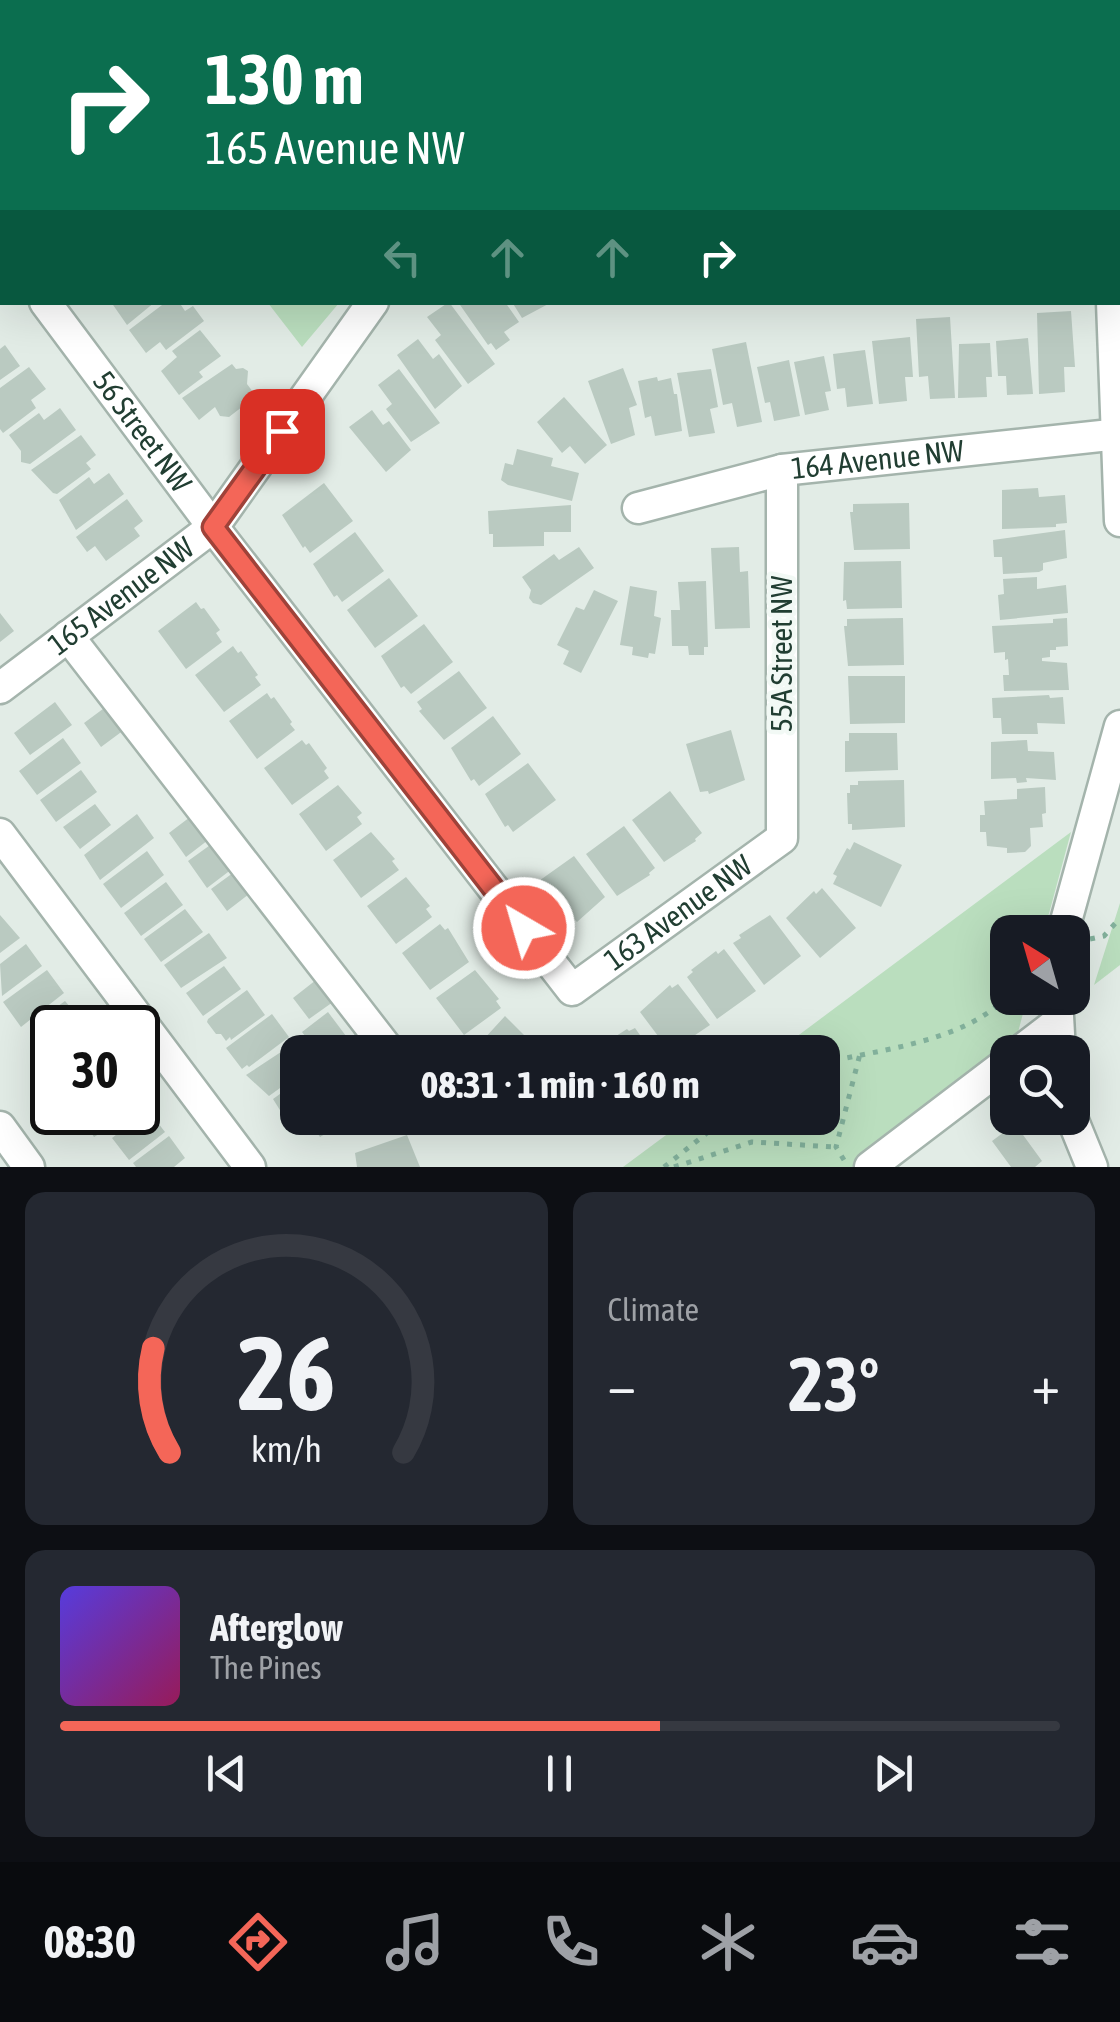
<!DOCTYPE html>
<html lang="en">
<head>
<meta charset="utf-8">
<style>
	:root { --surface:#171b24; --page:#242831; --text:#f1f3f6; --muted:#9ea1a6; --line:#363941; --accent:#f46658 }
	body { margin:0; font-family:"Asap Condensed",sans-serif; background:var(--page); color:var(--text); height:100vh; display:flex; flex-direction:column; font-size:38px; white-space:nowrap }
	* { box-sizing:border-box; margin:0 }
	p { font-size:32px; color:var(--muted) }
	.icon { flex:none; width:55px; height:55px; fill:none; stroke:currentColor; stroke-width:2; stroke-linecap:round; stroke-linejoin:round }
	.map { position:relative; height:1167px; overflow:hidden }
	.details { display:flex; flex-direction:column; gap:25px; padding:25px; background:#0d0f14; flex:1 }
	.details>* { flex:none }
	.banner { position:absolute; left:0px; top:0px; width:1120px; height:305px; box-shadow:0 10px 40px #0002; background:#0b6e4f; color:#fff; overflow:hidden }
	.needle { width:65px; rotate:323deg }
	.tools { position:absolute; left:990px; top:915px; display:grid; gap:20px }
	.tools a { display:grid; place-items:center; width:100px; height:100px; border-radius:20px; background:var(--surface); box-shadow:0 10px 40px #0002; font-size:50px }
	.speed { position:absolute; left:30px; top:1005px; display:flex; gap:20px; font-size:50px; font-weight:700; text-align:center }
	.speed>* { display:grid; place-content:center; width:130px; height:130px; border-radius:50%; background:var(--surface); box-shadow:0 10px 40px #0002; line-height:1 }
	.speed .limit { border:5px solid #111; border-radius:15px; background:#fff; color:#111 }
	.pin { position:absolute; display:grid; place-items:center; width:85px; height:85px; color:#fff; margin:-42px; border-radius:20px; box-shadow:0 5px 15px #0006 }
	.me { position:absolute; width:110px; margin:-55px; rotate:322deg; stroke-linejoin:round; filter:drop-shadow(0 0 8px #0008) }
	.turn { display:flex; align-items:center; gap:35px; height:210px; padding:0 40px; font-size:45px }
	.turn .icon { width:130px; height:130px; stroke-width:2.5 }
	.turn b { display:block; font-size:70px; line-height:85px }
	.lanes { display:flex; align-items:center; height:95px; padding:0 40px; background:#0003; justify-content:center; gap:50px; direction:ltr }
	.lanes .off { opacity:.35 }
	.big { font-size:75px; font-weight:700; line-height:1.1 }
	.details .tile { flex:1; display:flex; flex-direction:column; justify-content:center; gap:15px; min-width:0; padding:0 35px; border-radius:20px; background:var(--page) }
	.details .dial { align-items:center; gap:0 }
	.dial svg { height:260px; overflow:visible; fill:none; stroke:var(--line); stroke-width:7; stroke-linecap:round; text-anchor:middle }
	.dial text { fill:var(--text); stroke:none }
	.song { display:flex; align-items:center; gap:30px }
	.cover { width:120px; height:120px; border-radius:15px; background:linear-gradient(135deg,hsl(250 70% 55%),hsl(330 70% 35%)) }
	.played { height:10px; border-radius:5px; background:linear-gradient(90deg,var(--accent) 60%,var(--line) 60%) }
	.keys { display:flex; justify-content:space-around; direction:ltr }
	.heat { display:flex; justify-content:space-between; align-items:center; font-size:55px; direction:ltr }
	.details .tiles { flex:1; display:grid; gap:25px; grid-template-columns:1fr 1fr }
	.tile:last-child { grid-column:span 2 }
	.trip { position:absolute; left:280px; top:1035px; width:560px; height:100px; border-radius:20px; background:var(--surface); box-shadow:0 10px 40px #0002; font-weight:700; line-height:100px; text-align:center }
	.dock { display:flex; height:160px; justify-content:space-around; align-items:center; background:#090b0e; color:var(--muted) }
	.dock .icon { width:70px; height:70px }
	.dock .active { color:var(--accent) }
	.dock b { font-size:45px; color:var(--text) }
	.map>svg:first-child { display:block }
</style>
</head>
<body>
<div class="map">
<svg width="1120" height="1167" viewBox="0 0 1120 1167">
	<rect width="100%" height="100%" fill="#e2ece6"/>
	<!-- green -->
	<path fill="#badebe" d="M139 0H606L136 2Z
		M268 303H339L302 347Z
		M1071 832 1044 932H1008V998H1027L1015 1044 852 1167H623L689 1118H822V1052H776Z
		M1120 903V965L1094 985Z"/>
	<!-- building -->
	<path fill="#bacac1" d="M111 302H155L127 325Z
		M166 302H179L185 311 193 306 204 321 166 350 160 342 146 353 129 330Z
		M449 302 495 364 468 384 435 340 441 335 427 317Z
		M458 302H505L519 322 504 332 510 340 496 350 491 343 488 345Z
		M512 302H552L522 318Z
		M1071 311 1075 367H1064L1065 392 1039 394 1037 313Z
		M950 317 955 398 930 399 928 376 919 377 916 319Z
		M200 330 221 356 199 372 203 377 179 395 161 371 177 357 172 351Z
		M910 337 913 377H905L907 401 879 404 872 341Z
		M1028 338 1033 394 1007 395 1006 376H998L996 341Z
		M418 339 433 359 439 354 462 386 435 409 397 355Z
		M746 342 762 422 737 427 732 403 723 405 712 349Z
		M990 343 992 377H986L987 397 958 398 959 344Z
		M5 345 20 366 0 380V349Z
		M865 350 873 404 847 407 845 388 837 389 833 354Z
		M824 356 831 391 825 392 829 410 805 415 794 362Z
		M789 360 800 416 774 421 770 402 765 403 757 367Z
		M232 364 236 369 243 368 248 371 247 384 256 396 229 417 220 416 215 407 199 420 182 398Z
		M29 367 46 389 31 400 36 408 3 433 0 429V388Z
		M623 368 637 405 629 408 635 435 611 444 588 381Z
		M399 369 440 423 411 442 386 409 392 404 378 385Z
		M711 369 718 407 710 409 715 433 689 437 677 373Z
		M657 377 658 381 671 378 674 394H677L682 431 655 436 651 416 645 418 638 381Z
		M564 397 607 445 585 464 570 446 562 453 537 422Z
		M60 408 76 430 30 464 21 462V451L9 435 39 413 44 420Z
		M372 410 383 425 389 421 411 450 386 472 349 427Z
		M81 435 96 455 86 463 91 469 57 494 53 493 31 470Z
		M517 449 553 458 551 466 579 473 572 501 508 485 501 480 505 463 513 465Z
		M109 473 124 494 76 530 59 500 89 477 94 484Z
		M324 483 353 521 310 553 305 546 303 548 282 515Z
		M1038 488 1039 497 1065 495 1067 523 1056 524V527L1002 529V490Z
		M127 499 143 521 134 528 140 536 106 561 95 546 87 552 76 537Z
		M909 503 910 549 854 550 850 512H853V504Z
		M571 505V532H544V546L493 547V534H489L488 511Z
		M1065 530 1067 558 1043 563V570L1039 572 1003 574 1002 557H994L993 540Z
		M355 532 384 571 342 602 337 595 334 597 313 564Z
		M579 547 594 568 541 605 533 603 529 598 531 590 522 577 554 554 559 560Z
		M739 547 740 572 748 571 750 628 715 629 711 548Z
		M901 561 902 608 847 609 846 600 843 601 844 562Z
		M1037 577V589L1066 585 1068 613 1000 620 998 595 1004 594 1003 579Z
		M389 578 418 616 375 648 347 610Z
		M706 581 708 647H704V655H689L688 646H672L671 610H680L678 582Z
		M630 586 657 591 654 616 661 618 655 654 649 653 648 658 632 655 633 647 620 645Z
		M594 590 618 601 581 673 563 664 569 651 557 645 576 607 584 610Z
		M196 602 201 609 204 608 220 630 216 633 222 642 186 669 158 631Z
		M0 613 14 631 0 642Z
		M903 618 904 665 848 666 844 626H847V619Z
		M1067 618 1068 646 1056 647V650H1050V657L1042 658V661L1067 663 1069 690 1004 691 1003 675H1009L1008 659 1005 660V652L994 653 992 626 1053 623V619Z
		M424 624 453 662 411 694 404 686 401 688 381 656Z
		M233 646 238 653 241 651 258 675 255 677 261 685 224 712 195 675Z
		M459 671 487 708 444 740 419 711 422 709 417 702Z
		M848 676H905V723L850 724Z
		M267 693 271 699 274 697 292 722 290 724 295 730 257 759 229 721Z
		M1049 695 1050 698 1063 697 1065 724 1037 723 1038 734H1002L1001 718H993L992 698Z
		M55 702 72 725 30 755 14 733Z
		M111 703 128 727 101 747 84 723Z
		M493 716 521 754 479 786 474 779 471 781 451 748Z
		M731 730 745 780 709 794 708 791 700 792 686 744Z
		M849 733H897L898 770 845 772V741H849Z
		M63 738 81 763 37 795 19 771Z
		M302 740 306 745 309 743 327 768 324 771 329 778 292 805 264 768Z
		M1027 740 1028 751 1054 752 1056 780 1026 778 1027 782 1017 783 1016 778 991 779V742Z
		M528 763 556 800 513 832 508 825 505 827 485 794Z
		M81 770 97 792 56 822 40 800Z
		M904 780 905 827 852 830V824H848L847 793H850V785H858V781Z
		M338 785 362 813 357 817 362 824 326 851 299 814Z
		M1045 787 1046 813 1042 814 1043 827 1030 828 1031 846 1025 852 1007 853V848L987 846 986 832H980V815H985L984 801 1017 799V789Z
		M670 791 702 833 695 839 696 841 664 862 632 820Z
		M95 804 111 825 80 849 63 827Z
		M137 814 154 838 100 880 84 855Z
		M194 814 212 837 186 857 169 833Z
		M624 826 655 868 649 873 650 875 617 896 586 854Z
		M371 832 395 859 392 861 399 870 361 898 333 860Z
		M854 842 902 865 881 907 833 884 837 876 833 874 847 848 850 850Z
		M213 843 232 869 207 888 188 861Z
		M147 851 164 875 121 908 103 884Z
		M574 856 605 897 577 922 575 920 567 925 536 883Z
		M237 870 253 891 227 911 211 889Z
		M406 877 430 906 426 909 432 917 396 944 367 906Z
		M166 882 183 905 141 936 124 913Z
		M822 888 856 928 820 958 786 918 814 891 816 894Z
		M185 909 203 932 161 962 144 939Z
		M0 915 20 938 0 953Z
		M770 915 801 956 764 985 733 943 741 938 739 935Z
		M440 924 445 930 448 928 469 962 430 990 402 953Z
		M209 933 227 958 181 988 164 965Z
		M26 944 42 966 2 996 0 964Z
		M724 949 756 991 717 1019 687 977 693 972 691 970 716 951 718 954Z
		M224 966 241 989 203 1016 186 993Z
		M47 970 64 993 21 1027 3 1002Z
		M475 970 499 999 496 1001 501 1008 464 1035 436 998Z
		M316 980 333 1002 309 1019 293 998Z
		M678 984 710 1025 670 1052 640 1012 670 985 672 988Z
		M247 990 265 1015 231 1040 230 1037 226 1041 221 1034H216L207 1022 208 1019Z
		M65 1001 84 1023 79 1028H52V1047L35 1023Z
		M328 1012 346 1036 324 1052H317L302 1032Z
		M272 1014 289 1037 249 1067 247 1065 242 1069 226 1048Z
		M505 1016 527 1038 525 1041 528 1044 520 1052H472Z
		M635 1028 652 1052H599L605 1049 602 1045 627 1029 629 1031Z
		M357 1033 372 1052H331Z
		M287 1048 298 1062V1075L269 1096 246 1075Z
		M298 1081V1116L288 1123 273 1099Z
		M148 1110 165 1132 129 1160 112 1138Z
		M91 1112H134L106 1133 104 1131 94 1137 86 1125 95 1118Z
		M307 1118H352L320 1137Z
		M1015 1124 1042 1161 1035 1167H1011L992 1141Z
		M407 1135 420 1167H357L355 1153Z
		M169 1136 185 1158 174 1167H136L133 1163Z"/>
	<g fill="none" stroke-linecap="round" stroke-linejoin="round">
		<defs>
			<g id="minor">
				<path d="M1104 0V2"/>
				<path id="s1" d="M45 302 213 527 572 990 782 838V470"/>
				<path d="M1112 302 1120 521"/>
				<path id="s2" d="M638 508 782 470 1120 434"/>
				<path d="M68 636 390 1052"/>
				<path id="s3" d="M0 688 213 527 373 302"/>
				<path d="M0 834 250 1167"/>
				<path d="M1063 932 1120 726"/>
				<path d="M1057 998 1060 1052"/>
				<path d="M1019 1052 1057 1023"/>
				<path d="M1072 1118 1092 1167"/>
				<path d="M0 1127 29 1167"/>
				<path d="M870 1167 1008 1062"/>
			</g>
			<path id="major" d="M18 2 22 0"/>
		</defs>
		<!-- minor casing -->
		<use href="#minor" stroke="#a4b4ac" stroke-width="35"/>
		<!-- major casing -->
		<use href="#major" stroke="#c1c9c6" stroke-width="35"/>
		<!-- path -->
		<path stroke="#82b09b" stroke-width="5" stroke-dasharray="5 8" stroke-linecap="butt" d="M77 2 81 0
			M0 61 2 59
			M1018 932 1028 928 1038 929
			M1090 939 1104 936 1120 918
			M822 1063C879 1050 968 1041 1008 995
			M844 1160 836 1147 860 1054
			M664 1167 726 1118
			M674 1167 752 1142 836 1147"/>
		<!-- minor -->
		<use href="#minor" stroke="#fff" stroke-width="30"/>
		<!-- major -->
		<use href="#major" stroke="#65a389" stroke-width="30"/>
	</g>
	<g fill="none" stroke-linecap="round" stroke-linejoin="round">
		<defs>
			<path id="route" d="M282 431 213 527 524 928"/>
		</defs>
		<!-- route casing -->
		<use href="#route" stroke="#9f4239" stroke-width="25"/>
		<!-- route -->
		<use href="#route" stroke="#f46658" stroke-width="18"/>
	</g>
	<g text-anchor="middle" stroke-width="9" stroke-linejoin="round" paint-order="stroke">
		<!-- street labels -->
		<g font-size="30" fill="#213e32" stroke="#f2f9f5">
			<text dy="10" stroke="none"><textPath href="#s1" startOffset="162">56 Street NW</textPath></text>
			<text dy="10" stroke="none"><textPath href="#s2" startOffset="245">164 Avenue NW</textPath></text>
			<text dy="10" stroke="none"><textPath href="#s3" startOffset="152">165 Avenue NW</textPath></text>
			<text transform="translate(782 654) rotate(-90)" y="10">55A Street NW</text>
			<text dy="10" stroke="none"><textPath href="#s1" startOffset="998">163 Avenue NW</textPath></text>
		</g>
	</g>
</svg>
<div class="tools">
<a><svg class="needle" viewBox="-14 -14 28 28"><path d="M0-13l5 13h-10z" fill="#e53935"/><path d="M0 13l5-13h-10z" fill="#9ea1a6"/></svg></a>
<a><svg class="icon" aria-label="search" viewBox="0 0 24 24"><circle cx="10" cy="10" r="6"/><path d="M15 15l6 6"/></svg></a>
</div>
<div class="speed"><div class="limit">30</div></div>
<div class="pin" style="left:282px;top:431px;background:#d93025"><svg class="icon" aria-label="arrive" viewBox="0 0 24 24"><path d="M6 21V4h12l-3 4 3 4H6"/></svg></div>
<svg class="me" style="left:524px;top:928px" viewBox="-20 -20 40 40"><circle r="17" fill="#f46658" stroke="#fff" stroke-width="3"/><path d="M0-11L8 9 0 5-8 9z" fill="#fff"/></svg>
<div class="trip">08:31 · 1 min · 160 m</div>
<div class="banner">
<div class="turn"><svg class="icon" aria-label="right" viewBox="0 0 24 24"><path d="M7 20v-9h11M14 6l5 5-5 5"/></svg><div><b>130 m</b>165 Avenue NW</div></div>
<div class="lanes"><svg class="icon off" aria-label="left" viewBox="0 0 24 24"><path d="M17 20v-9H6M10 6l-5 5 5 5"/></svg><svg class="icon off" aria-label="ahead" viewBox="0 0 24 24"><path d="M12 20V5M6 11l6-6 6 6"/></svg><svg class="icon off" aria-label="ahead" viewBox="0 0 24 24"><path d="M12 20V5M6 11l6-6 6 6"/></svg><svg class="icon" aria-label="right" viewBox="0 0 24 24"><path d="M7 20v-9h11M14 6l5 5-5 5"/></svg></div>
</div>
</div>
<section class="details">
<div class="tiles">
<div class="tile dial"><svg viewBox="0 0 100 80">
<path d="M14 69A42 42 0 1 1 86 69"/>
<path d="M14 69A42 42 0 0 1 9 37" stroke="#f46658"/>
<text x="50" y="56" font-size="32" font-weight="700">26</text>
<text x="50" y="72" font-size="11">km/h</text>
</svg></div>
<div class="tile"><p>Climate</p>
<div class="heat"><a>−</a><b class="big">23°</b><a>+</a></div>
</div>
<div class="tile">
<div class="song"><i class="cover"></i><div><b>Afterglow</b><p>The Pines</p></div></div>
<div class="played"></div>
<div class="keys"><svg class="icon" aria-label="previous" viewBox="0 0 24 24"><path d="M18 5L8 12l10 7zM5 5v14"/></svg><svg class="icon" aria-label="pause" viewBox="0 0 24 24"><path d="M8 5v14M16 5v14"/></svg><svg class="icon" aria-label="next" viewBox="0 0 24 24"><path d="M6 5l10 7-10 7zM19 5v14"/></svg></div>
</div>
</div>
</section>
<nav class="dock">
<b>08:30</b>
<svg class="icon active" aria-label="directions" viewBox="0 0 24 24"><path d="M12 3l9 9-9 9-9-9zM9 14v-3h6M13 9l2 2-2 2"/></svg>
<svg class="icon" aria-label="music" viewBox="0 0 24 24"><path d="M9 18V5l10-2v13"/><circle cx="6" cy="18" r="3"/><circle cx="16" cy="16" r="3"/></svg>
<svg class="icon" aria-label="phone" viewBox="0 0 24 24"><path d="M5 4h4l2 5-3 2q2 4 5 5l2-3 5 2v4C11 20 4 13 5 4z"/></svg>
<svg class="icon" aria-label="climate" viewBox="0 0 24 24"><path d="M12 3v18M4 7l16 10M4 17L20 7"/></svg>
<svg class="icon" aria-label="car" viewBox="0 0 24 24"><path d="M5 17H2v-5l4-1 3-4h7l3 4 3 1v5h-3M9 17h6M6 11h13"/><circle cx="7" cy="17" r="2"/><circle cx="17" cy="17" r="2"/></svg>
<svg class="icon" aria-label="filters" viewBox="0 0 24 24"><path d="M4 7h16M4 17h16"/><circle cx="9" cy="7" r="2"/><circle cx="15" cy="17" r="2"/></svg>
</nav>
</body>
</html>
